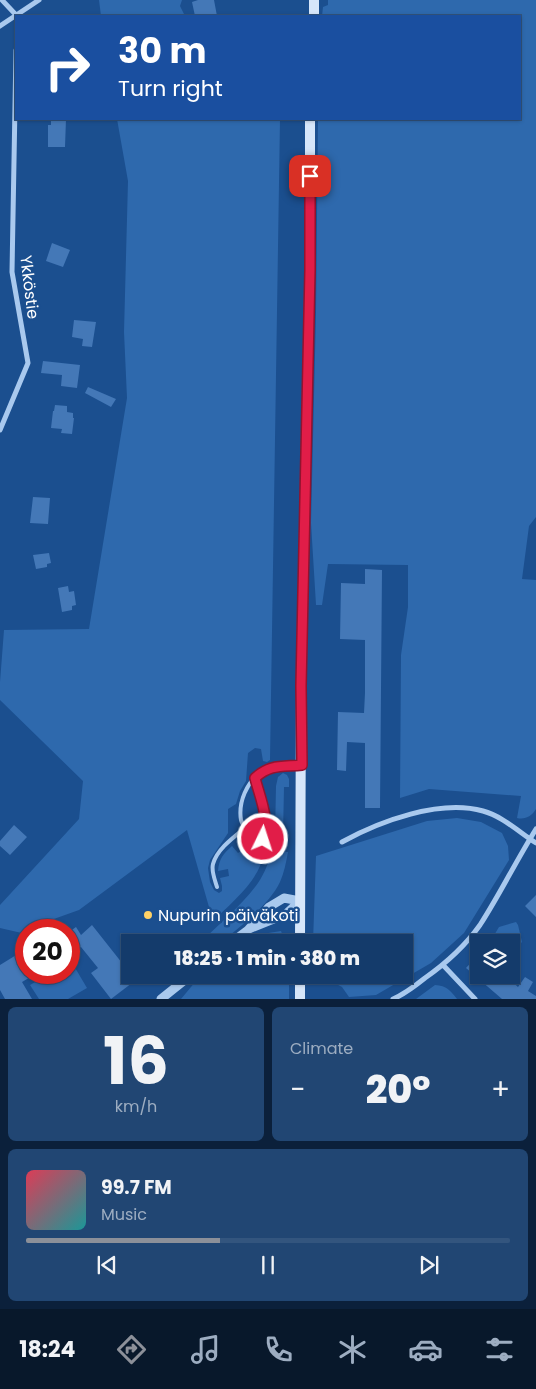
<!DOCTYPE html>
<html lang="en">
<head>
<meta charset="utf-8">
<style>
	:root { --surface:#143b6b; --page:#214673; --text:#f1f3f6; --muted:#9dadc1; --line:#33557e; --accent:#8c9099 }
	body { margin:0; font-family:Poppins,sans-serif; background:var(--page); color:var(--text); height:100vh; display:flex; flex-direction:column; font-size:19px; white-space:nowrap }
	* { box-sizing:border-box; margin:0 }
	p { font-size:16px; color:var(--muted) }
	.icon { flex:none; width:28px; height:28px; fill:none; stroke:currentColor; stroke-width:2; stroke-linecap:round; stroke-linejoin:round }
	.map { position:relative; height:999px; overflow:hidden }
	.drawer { display:flex; flex-direction:column; gap:8px; padding:8px; background:#0b203b; flex:1 }
	.drawer>* { flex:none }
	.banner { position:absolute; left:15px; top:15px; width:506px; height:105px; border-radius:0px; box-shadow:0 1px 4px #0004,0 0 0 1px var(--line); background:#1a4fa0; color:#fff; overflow:hidden }
	.tools { position:absolute; left:470px; top:934px; display:grid; gap:10px }
	.tools a { display:grid; place-items:center; width:50px; height:50px; border-radius:0px; background:var(--surface); box-shadow:0 1px 4px #0004,0 0 0 1px var(--line); font-size:25px }
	.speed { position:absolute; left:15px; top:919px; display:flex; gap:10px; font-size:25px; font-weight:700; text-align:center }
	.speed>* { display:grid; place-content:center; width:65px; height:65px; border-radius:50%; background:var(--surface); box-shadow:0 1px 4px #0004,0 0 0 1px var(--line); line-height:1 }
	.speed .limit { border:8px solid #d22; background:#fff; color:#111 }
	.pin { position:absolute; display:grid; place-items:center; width:42px; height:42px; color:#fff; margin:-21px; border-radius:10px; box-shadow:0 2px 8px #0006 }
	.me { position:absolute; width:55px; margin:-28px; rotate:4deg; stroke-linejoin:round; filter:drop-shadow(0 0 4px #0008) }
	.turn { display:flex; align-items:center; gap:18px; height:105px; padding:0 20px; font-size:22px }
	.turn .icon { width:65px; height:65px; stroke-width:2.5 }
	.turn b { display:block; font-size:35px; line-height:42px }
	.big { font-size:38px; font-weight:800; line-height:1.1 }
	.drawer .widget { flex:1; display:flex; flex-direction:column; justify-content:center; gap:8px; min-width:0; padding:0 18px; border-radius:8px; background:var(--page) }
	.drawer .dial { align-items:center; gap:0 }
	.dial b { font-size:65px; line-height:1 }
	.song { display:flex; align-items:center; gap:15px }
	.cover { width:60px; height:60px; border-radius:8px; background:linear-gradient(135deg,hsl(350 70% 55%),hsl(180 70% 35%)) }
	.played { height:5px; border-radius:2px; background:linear-gradient(90deg,var(--accent) 40%,var(--line) 40%) }
	.keys { display:flex; justify-content:space-around; direction:ltr }
	.heat { display:flex; justify-content:space-between; align-items:center; font-size:28px; direction:ltr }
	.drawer .tiles { flex:1; display:grid; gap:8px; grid-template-columns:1fr 1fr }
	.widget:last-child { grid-column:span 2 }
	.trip { position:absolute; left:121px; top:934px; width:292px; height:50px; border-radius:0px; background:var(--surface); box-shadow:0 1px 4px #0004,0 0 0 1px var(--line); font-weight:800; line-height:50px; text-align:center }
	.dock { display:flex; height:80px; justify-content:space-around; align-items:center; background:#08182b; color:var(--muted) }
	.dock .icon { width:35px; height:35px }
	.dock .active { color:var(--accent) }
	.dock b { font-size:22px; color:var(--text) }
	.map>svg:first-child { display:block }
</style>
</head>
<body>
<div class="map">
<svg width="536" height="999" viewBox="0 0 536 999">
	<rect width="100%" height="100%" fill="#1b4f8f"/>
	<!-- green -->
	<path fill="#2e69ad" d="M99 0H182L180 6 185 16H101Z
		M328 0H536V517L529 526 522 579 536 580V809C532 816 525 820 517 818L521 796 429 789 400 798 401 655 408 607V565L328 564 322 605H316L311 523 316 312 318 119H520V16H322L323 7 328 5Z
		M117 119H280L270 760 267 762 263 761 261 749 255 748 248 753 246 781 240 791 236 804 228 809V833L210 860 208 868 210 882 214 890 219 893 222 891V886L220 878 229 876 228 869 218 871C219 859 223 854 232 846L238 853C245 847 257 847 263 854 261 879 230 904 213 921L187 830 79 910 51 920 34 930H26V934L0 928V905L79 819 83 781 0 700V682L4 630 89 629 127 398 124 332 128 181Z
		M283 773 287 775 289 779V787H284L283 835H275L276 786 278 777Z
		M457 818 481 822 502 833 508 846 509 860 464 933 431 963 376 995 349 997 342 987 319 975H405V942H313L316 856 427 821Z
		M273 851 288 852C286 863 284 873 280 882 269 905 240 927 221 942H201C220 923 242 905 258 883 265 873 268 862 273 851Z
		M516 922 518 925 522 942 517 947 511 948V942H494L495 941 493 937 499 927Z
		M281 931 285 942H244L262 934Z
		M75 958 78 963 74 966 87 988 68 999H39L30 985 51 973 69 972V962Z
		M201 975H289V999H181Z
		M435 985C447 986 450 990 457 999H416Z"/>
	<!-- building -->
	<path fill="#4478b7" d="M198 0H214L217 16H195L192 2Z
		M51 119H66L65 147H48V125H51Z
		M52 243 70 250 63 267 46 261Z
		M74 320 96 322 92 347 82 346 83 339 72 337Z
		M43 361 80 365 77 388 61 386 62 375 41 373Z
		M88 387 116 399 111 407 85 393Z
		M55 405 67 406V412L73 413V418H74L72 434 61 433 62 429 51 428 53 411H54Z
		M33 497 50 498 48 524 30 523Z
		M49 553 51 563 47 564V567L36 569 33 555Z
		M365 569 382 570 380 808H365V743L347 742 346 771 337 770 338 712 364 713 365 693V640L340 639 341 583 365 584Z
		M68 586 69 592 74 591 76 605 72 606V610L62 612 58 588Z
		M14 825 27 837 10 855 0 846V841Z
		M536 895V917L525 906Z
		M92 925 126 968 122 971 132 983 111 999 91 973 98 968 81 947 69 954V932L76 927 81 935Z
		M26 949V972H39L22 982 32 999H5L0 990V965Z
		M479 954V975H505L518 987 525 977 533 982 528 991 536 996V999H502L466 968Z"/>
	<g fill="none" stroke-linecap="round" stroke-linejoin="round">
		<!-- service -->
		<path stroke="#a9c9ee" stroke-width="4" d="M255 778C259 794 274 830 260 842 252 841 249 838 246 831 244 827 242 823 241 820 238 802 247 782 261 772 272 764 287 766 299 765
			M217 887C215 880 211 871 213 864 217 849 234 837 245 828"/>
		<!-- minor -->
		<path stroke="#a9c9ee" stroke-width="5" d="M2 0 17 16
			M0 26 39 0
			M0 430 28 363 12 272 16 50
			M342 842C380 821 440 799 483 811 502 816 519 832 536 843
			M443 965 475 999
			M393 999C405 994 415 986 425 978 445 964 465 946 480 925 500 894 516 861 536 829"/>
		<!-- tertiary -->
		<path stroke="#a9c9ee" stroke-width="9" d="M251 928 286 914 300 901
			M232 942 248 930 269 907 284 898 300 901
			M161 999 191 975"/>
		<!-- secondary -->
		<path stroke="#d6e6fa" stroke-width="10" d="M314 16V0
			M300 942 301 686 310 270V119
			M300 999V975"/>
	</g>
	<g fill="none" stroke-linecap="round" stroke-linejoin="round">
		<defs>
			<path id="route" d="M263 839C270 819 260 798 255 778 270 764 282 767 302 765L301 686 310 270V176"/>
		</defs>
		<!-- route casing -->
		<use href="#route" stroke="#92132f" stroke-width="12"/>
		<!-- route -->
		<use href="#route" stroke="#e11d48" stroke-width="9"/>
	</g>
	<!-- markers -->
	<circle fill="#ffd166" stroke="#1b4f8f" stroke-width="2" cx="148" cy="915" r="5"/>
	<g text-anchor="middle" stroke-width="5" stroke-linejoin="round" paint-order="stroke">
		<!-- street labels -->
		<g font-size="16" fill="#fff" stroke="#1b4f8f">
			<text transform="translate(30 287) rotate(83)" y="6">Ykköstie</text>
		</g>
		<!-- poi labels -->
		<g font-size="16" fill="#fff" stroke="#1b4f8f" text-anchor="start">
			<text x="158" y="921">Nupurin päiväkoti</text>
		</g>
	</g>
</svg>
<div class="tools">
<a><svg class="icon" aria-label="layers" viewBox="0 0 24 24"><path d="M12 4l9 5-9 5-9-5zM3 14l9 5 9-5"/></svg></a>
</div>
<div class="speed"><div class="limit">20</div></div>
<div class="pin" style="left:310px;top:176px;background:#d93025"><svg class="icon" aria-label="arrive" viewBox="0 0 24 24"><path d="M6 21V4h12l-3 4 3 4H6"/></svg></div>
<svg class="me" style="left:263px;top:839px" viewBox="-20 -20 40 40"><circle r="17" fill="#e11d48" stroke="#fff" stroke-width="3"/><path d="M0-11L8 9 0 5-8 9z" fill="#fff"/></svg>
<div class="trip">18:25 · 1 min · 380 m</div>
<div class="banner">
<div class="turn"><svg class="icon" aria-label="right" viewBox="0 0 24 24"><path d="M7 20v-9h11M14 6l5 5-5 5"/></svg><div><b>30 m</b>Turn right</div></div>
</div>
</div>
<section class="drawer">
<div class="tiles">
<div class="widget dial"><b>16</b><p>km/h</p></div>
<div class="widget"><p>Climate</p>
<div class="heat"><a>−</a><b class="big">20°</b><a>+</a></div>
</div>
<div class="widget">
<div class="song"><i class="cover"></i><div><b>99.7 FM</b><p>Music</p></div></div>
<div class="played"></div>
<div class="keys"><svg class="icon" aria-label="previous" viewBox="0 0 24 24"><path d="M18 5L8 12l10 7zM5 5v14"/></svg><svg class="icon" aria-label="pause" viewBox="0 0 24 24"><path d="M8 5v14M16 5v14"/></svg><svg class="icon" aria-label="next" viewBox="0 0 24 24"><path d="M6 5l10 7-10 7zM19 5v14"/></svg></div>
</div>
</div>
</section>
<nav class="dock">
<b>18:24</b>
<svg class="icon active" aria-label="directions" viewBox="0 0 24 24"><path d="M12 3l9 9-9 9-9-9zM9 14v-3h6M13 9l2 2-2 2"/></svg>
<svg class="icon" aria-label="music" viewBox="0 0 24 24"><path d="M9 18V5l10-2v13"/><circle cx="6" cy="18" r="3"/><circle cx="16" cy="16" r="3"/></svg>
<svg class="icon" aria-label="phone" viewBox="0 0 24 24"><path d="M5 4h4l2 5-3 2q2 4 5 5l2-3 5 2v4C11 20 4 13 5 4z"/></svg>
<svg class="icon" aria-label="climate" viewBox="0 0 24 24"><path d="M12 3v18M4 7l16 10M4 17L20 7"/></svg>
<svg class="icon" aria-label="car" viewBox="0 0 24 24"><path d="M5 17H2v-5l4-1 3-4h7l3 4 3 1v5h-3M9 17h6M6 11h13"/><circle cx="7" cy="17" r="2"/><circle cx="17" cy="17" r="2"/></svg>
<svg class="icon" aria-label="filters" viewBox="0 0 24 24"><path d="M4 7h16M4 17h16"/><circle cx="9" cy="7" r="2"/><circle cx="15" cy="17" r="2"/></svg>
</nav>
</body>
</html>
